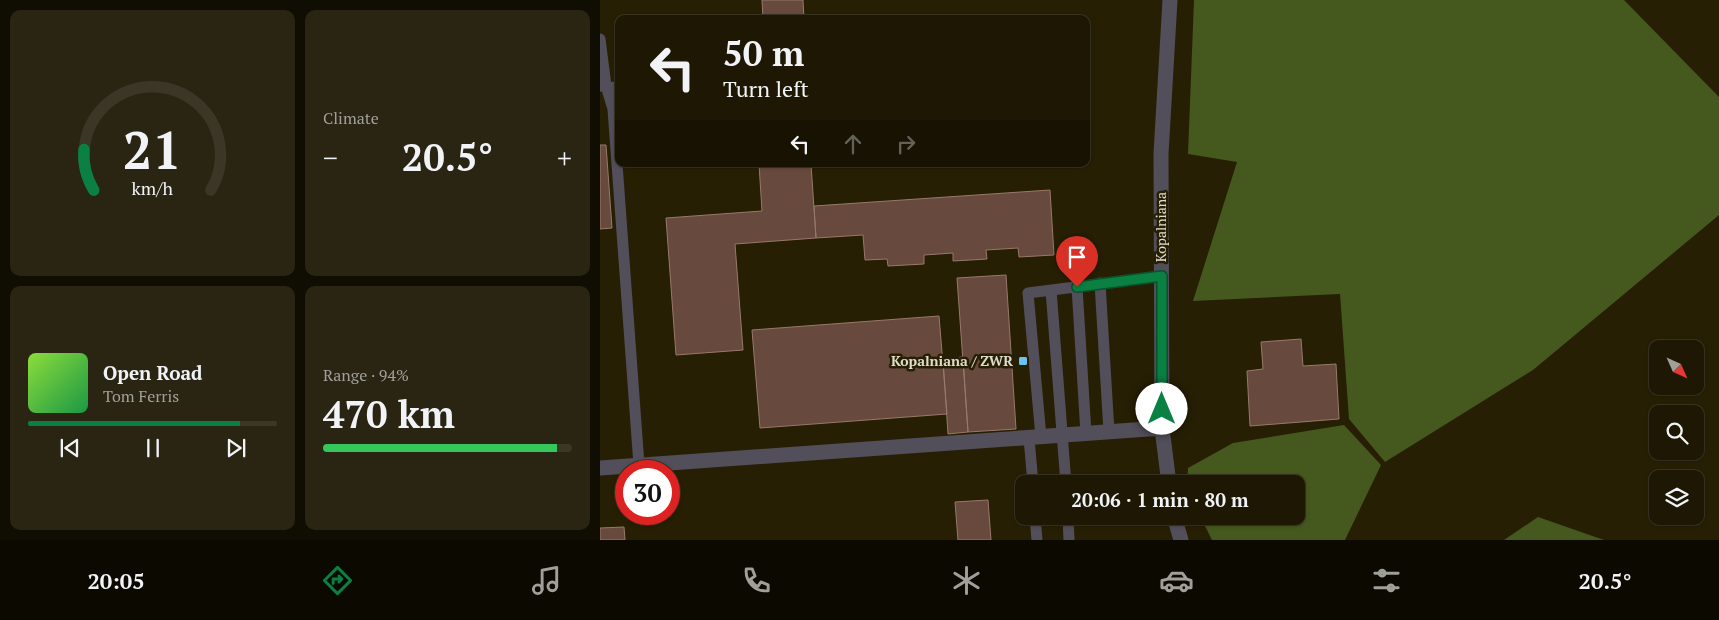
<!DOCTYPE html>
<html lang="en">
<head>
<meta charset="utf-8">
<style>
	:root { --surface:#1d1703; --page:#2a2412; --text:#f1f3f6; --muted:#a09f9a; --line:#3b3625; --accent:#0b8043 }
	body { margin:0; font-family:"PT Serif",serif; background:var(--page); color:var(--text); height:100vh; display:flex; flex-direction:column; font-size:19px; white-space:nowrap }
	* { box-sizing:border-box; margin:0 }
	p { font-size:16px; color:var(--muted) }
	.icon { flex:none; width:28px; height:28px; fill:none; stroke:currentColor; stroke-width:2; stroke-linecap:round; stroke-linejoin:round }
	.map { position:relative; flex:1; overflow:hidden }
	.drawer { display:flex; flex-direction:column; gap:10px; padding:10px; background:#100d02; width:600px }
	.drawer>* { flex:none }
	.hud { position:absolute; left:15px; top:15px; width:475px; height:152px; border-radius:10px; box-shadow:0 1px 4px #0004,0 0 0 1px var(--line); background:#1d1703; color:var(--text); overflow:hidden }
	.needle { width:32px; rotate:135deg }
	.buttons { position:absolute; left:1049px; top:340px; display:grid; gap:10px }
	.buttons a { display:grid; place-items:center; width:55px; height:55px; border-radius:10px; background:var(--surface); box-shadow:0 1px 4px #0004,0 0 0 1px var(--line); font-size:25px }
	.speed { position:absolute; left:15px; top:460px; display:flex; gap:10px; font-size:25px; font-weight:700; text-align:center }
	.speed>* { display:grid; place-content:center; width:65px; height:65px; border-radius:50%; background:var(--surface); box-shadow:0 1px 4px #0004,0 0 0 1px var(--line); line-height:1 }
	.speed .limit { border:8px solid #d22; background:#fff; color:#111 }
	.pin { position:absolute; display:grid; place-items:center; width:42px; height:42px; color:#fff; margin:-51px -21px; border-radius:50% 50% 50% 0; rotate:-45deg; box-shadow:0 0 5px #0007 }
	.pin .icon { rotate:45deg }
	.me { position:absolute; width:55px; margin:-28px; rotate:0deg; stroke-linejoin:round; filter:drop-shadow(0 0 4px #0008) }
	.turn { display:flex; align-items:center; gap:18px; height:105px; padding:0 25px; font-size:22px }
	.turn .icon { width:65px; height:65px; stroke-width:2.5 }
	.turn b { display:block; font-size:35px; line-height:42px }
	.lanes { display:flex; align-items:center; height:48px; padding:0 25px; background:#0003; justify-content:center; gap:25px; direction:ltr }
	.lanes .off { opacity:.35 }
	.big { font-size:38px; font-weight:600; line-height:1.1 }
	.drawer .card { flex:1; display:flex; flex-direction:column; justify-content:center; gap:8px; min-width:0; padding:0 18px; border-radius:10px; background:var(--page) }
	.drawer .dial { align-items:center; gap:0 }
	.dial svg { height:130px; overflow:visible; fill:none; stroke:var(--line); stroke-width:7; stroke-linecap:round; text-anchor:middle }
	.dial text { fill:var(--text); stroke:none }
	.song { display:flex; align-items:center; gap:15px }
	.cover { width:60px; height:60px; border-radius:8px; background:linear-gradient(135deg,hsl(90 70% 55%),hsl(140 70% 35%)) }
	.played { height:5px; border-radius:2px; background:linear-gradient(90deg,var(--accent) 85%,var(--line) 85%) }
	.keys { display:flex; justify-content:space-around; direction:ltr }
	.heat { display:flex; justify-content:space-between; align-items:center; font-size:28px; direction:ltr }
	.charge { height:8px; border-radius:4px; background:linear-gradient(90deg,#34c759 94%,var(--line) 0) }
	.drawer .tiles { flex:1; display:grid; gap:10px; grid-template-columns:repeat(2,1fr) }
	.trip { position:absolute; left:415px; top:475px; width:290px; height:50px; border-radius:10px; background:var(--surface); box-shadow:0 1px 4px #0004,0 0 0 1px var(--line); font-weight:600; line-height:50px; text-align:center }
	.tab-bar { display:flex; height:80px; justify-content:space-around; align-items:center; background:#0c0901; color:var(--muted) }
	.tab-bar .icon { width:35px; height:35px }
	.tab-bar .on { color:var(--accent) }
	.tab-bar b { font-size:22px; color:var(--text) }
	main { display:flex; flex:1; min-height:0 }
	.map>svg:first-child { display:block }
</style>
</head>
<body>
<main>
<section class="drawer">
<div class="tiles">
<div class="card dial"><svg viewBox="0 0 100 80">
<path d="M14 69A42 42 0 1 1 86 69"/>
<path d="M14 69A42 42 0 0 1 8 44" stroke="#0b8043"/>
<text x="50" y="56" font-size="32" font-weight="700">21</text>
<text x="50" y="72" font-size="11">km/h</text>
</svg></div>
<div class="card"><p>Climate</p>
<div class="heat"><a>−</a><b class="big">20.5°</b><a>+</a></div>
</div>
<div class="card">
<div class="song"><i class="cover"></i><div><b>Open Road</b><p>Tom Ferris</p></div></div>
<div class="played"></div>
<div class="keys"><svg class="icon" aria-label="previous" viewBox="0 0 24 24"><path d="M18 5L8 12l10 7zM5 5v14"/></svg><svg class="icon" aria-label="pause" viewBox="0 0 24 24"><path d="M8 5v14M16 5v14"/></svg><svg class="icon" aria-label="next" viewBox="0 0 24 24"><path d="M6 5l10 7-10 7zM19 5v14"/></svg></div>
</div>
<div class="card"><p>Range · 94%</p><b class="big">470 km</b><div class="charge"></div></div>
</div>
</section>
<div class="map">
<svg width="1119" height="540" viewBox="0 0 1119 540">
	<rect width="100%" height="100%" fill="#271f04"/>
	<!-- forest -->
	<path fill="#45581e" d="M594 0H1024L1119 97V215L933 370 785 462 749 419 740 294 593 301 637 162 588 154Z
		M744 425 781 465 745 540H612L600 516H696V484H587L588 468 633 443Z
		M938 517 1004 540H904Z"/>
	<!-- building -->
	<path fill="#674a3d" stroke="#98796b" d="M162 0H203L204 19H163Z
		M0 145H6L12 228 0 229Z
		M159 164H211L216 238 135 244 143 350 76 355 66 218 162 211Z
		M450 190 454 255 419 257 418 248 386 250 387 259 353 261V253L324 255V264L288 266 287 259 265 260 263 235 216 238 214 206Z
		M406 275 416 429 368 432 357 278Z
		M339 316 347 414 160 428 152 330Z
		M701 339 703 366 736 364 739 419 650 426 647 371 663 369 661 342Z
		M363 357 368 432 348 434 343 359Z
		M388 500 391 540H358L355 502Z
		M24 527 25 540H0V528Z"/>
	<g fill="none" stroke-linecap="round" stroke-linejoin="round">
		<!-- service -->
		<path stroke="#524f5b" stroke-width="11" d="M0 39 6 86 13 109 39 465
			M0 86 19 88
			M500 283 509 432
			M477 287 486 434
			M451 290 466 484
			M441 437 428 293 562 276
			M429 438 433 484
			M435 516 437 540
			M468 516 469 540"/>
		<!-- minor -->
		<path stroke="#524f5b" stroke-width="15" d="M0 468 562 428
			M569 484 562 428 561 154 570 0
			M574 516 581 540"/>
	</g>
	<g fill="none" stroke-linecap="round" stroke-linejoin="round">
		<defs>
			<path id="route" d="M477 287 562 276V409"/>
		</defs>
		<!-- route casing -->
		<use href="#route" stroke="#07532c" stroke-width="12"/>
		<!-- route -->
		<use href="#route" stroke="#0b8043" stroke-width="9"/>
	</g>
	<!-- markers -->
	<rect fill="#6ac3f1" stroke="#271f04" stroke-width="2" x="418" y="356" width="10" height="10" rx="2.5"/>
	<g text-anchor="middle" stroke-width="5" stroke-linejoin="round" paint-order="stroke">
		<!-- street labels -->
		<g font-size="14" fill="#e0dccc" stroke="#271f04">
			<text transform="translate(561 227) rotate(-90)" y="5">Kopalniana</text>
		</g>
		<!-- poi labels -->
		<g font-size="14" font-weight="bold" fill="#e0dccc" stroke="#271f04" text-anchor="end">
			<text x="413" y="366">Kopalniana / ZWR</text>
		</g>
	</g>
</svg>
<div class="buttons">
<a><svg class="needle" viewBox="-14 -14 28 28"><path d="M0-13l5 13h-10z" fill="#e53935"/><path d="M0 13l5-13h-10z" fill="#a09f9a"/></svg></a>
<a><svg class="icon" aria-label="search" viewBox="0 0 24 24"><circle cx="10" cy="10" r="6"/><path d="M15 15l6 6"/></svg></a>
<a><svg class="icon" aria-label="layers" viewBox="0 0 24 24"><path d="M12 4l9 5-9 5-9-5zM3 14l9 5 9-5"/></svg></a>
</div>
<div class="speed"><div class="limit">30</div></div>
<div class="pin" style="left:477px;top:287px;background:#d93025"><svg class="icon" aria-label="arrive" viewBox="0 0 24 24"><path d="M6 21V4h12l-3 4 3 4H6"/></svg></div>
<svg class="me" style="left:562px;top:409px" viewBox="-20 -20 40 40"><circle r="19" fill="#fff"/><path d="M0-13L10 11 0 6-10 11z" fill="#0b8043"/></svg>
<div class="trip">20:06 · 1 min · 80 m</div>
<div class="hud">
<div class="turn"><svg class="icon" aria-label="left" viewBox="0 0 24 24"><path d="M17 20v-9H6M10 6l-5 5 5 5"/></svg><div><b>50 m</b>Turn left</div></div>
<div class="lanes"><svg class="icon" aria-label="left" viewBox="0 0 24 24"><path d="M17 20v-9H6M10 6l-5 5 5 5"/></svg><svg class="icon off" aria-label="ahead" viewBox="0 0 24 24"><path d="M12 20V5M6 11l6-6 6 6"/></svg><svg class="icon off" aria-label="right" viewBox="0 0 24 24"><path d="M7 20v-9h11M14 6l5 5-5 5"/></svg></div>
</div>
</div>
</main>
<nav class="tab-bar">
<b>20:05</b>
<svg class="icon on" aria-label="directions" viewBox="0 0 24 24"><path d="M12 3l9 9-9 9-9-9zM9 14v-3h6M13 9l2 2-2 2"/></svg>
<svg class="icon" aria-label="music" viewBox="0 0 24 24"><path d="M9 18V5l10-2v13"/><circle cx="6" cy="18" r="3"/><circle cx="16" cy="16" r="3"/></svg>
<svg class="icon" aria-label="phone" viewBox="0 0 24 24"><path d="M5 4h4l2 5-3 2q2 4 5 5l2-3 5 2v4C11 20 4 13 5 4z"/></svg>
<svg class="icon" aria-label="climate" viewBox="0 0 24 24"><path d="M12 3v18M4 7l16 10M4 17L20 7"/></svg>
<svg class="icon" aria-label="car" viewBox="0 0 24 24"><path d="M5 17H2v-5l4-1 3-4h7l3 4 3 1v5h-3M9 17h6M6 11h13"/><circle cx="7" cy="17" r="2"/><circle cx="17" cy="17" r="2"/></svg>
<svg class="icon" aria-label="filters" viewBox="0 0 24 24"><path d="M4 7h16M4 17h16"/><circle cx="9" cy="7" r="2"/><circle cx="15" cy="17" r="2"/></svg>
<b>20.5°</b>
</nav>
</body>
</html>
